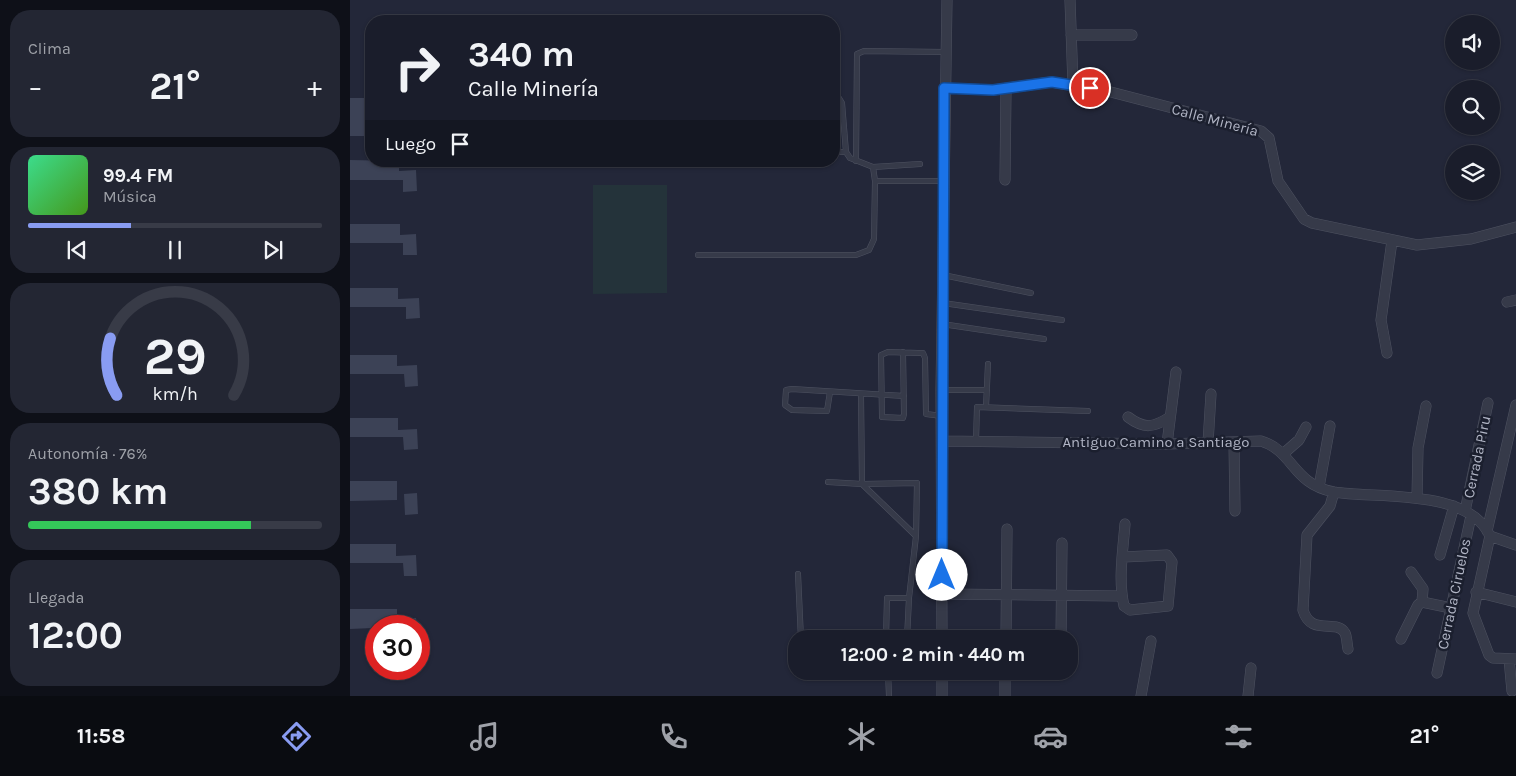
<!DOCTYPE html>
<html lang="es">
<head>
<meta charset="utf-8">
<style>
	:root { --surface:#1a1d2b; --page:#232633; --text:#f1f3f6; --muted:#9fa2a9; --line:#383b47; --accent:#899cf2 }
	body { margin:0; font-family:Karla,sans-serif; background:var(--page); color:var(--text); height:100vh; display:flex; flex-direction:column; font-size:19px; white-space:nowrap }
	* { box-sizing:border-box; margin:0 }
	p { font-size:16px; color:var(--muted) }
	.icon { flex:none; width:28px; height:28px; fill:none; stroke:currentColor; stroke-width:2; stroke-linecap:round; stroke-linejoin:round }
	.map { position:relative; flex:1; overflow:hidden }
	.details { display:flex; flex-direction:column; gap:10px; padding:10px; background:#0e1018; width:350px }
	.details>* { flex:none }
	.guide { position:absolute; left:15px; top:15px; width:475px; height:152px; border-radius:20px; box-shadow:0 1px 4px #0004,0 0 0 1px var(--line); background:#1a1d2b; color:var(--text); overflow:hidden }
	.fabs { position:absolute; left:1095px; top:15px; display:grid; gap:10px }
	.fabs a { display:grid; place-items:center; width:55px; height:55px; border-radius:50%; background:var(--surface); box-shadow:0 1px 4px #0004,0 0 0 1px var(--line); font-size:25px }
	.speed { position:absolute; left:15px; top:615px; display:flex; gap:10px; font-size:25px; font-weight:700; text-align:center }
	.speed>* { display:grid; place-content:center; width:65px; height:65px; border-radius:50%; background:var(--surface); box-shadow:0 1px 4px #0004,0 0 0 1px var(--line); line-height:1 }
	.speed .limit { border:8px solid #d22; background:#fff; color:#111 }
	.pin { position:absolute; display:grid; place-items:center; width:42px; height:42px; color:#fff; margin:-21px; border:2px solid #fff; border-radius:50%; box-shadow:0 1px 5px #0007 }
	.me { position:absolute; width:55px; margin:-28px; rotate:0deg; stroke-linejoin:round; filter:drop-shadow(0 0 4px #0008) }
	.turn { display:flex; align-items:center; gap:18px; height:105px; padding:0 20px; font-size:22px }
	.turn .icon { width:65px; height:65px; stroke-width:2.5 }
	.turn b { display:block; font-size:35px; line-height:42px }
	.then { display:flex; align-items:center; height:48px; padding:0 20px; background:#0003; gap:10px; font-size:19px }
	.big { font-size:38px; font-weight:700; line-height:1.1 }
	.details .card { flex:1; display:flex; flex-direction:column; justify-content:center; gap:8px; min-width:0; padding:0 18px; border-radius:20px; background:var(--page) }
	.details .dial { align-items:center; gap:0 }
	.dial svg { height:130px; overflow:visible; fill:none; stroke:var(--line); stroke-width:7; stroke-linecap:round; text-anchor:middle }
	.dial text { fill:var(--text); stroke:none }
	.song { display:flex; align-items:center; gap:15px }
	.cover { width:60px; height:60px; border-radius:8px; background:linear-gradient(135deg,hsl(150 70% 55%),hsl(100 70% 35%)) }
	.played { height:5px; border-radius:2px; background:linear-gradient(90deg,var(--accent) 35%,var(--line) 35%) }
	.keys { display:flex; justify-content:space-around; direction:ltr }
	.heat { display:flex; justify-content:space-between; align-items:center; font-size:28px; direction:ltr }
	.charge { height:8px; border-radius:4px; background:linear-gradient(90deg,#34c759 76%,var(--line) 0) }
	.trip { position:absolute; left:438px; top:630px; width:290px; height:50px; border-radius:20px; background:var(--surface); box-shadow:0 1px 4px #0004,0 0 0 1px var(--line); font-weight:700; line-height:50px; text-align:center }
	.dock { display:flex; height:80px; justify-content:space-around; align-items:center; background:#0a0c11; color:var(--muted) }
	.dock .icon { width:35px; height:35px }
	.dock .current { color:var(--accent) }
	.dock b { font-size:22px; color:var(--text) }
	main { display:flex; flex:1; min-height:0 }
	.map>svg:first-child { display:block }
</style>
</head>
<body>
<main>
<section class="details">
<div class="card"><p>Clima</p>
<div class="heat"><a>−</a><b class="big">21°</b><a>+</a></div>
</div>
<div class="card">
<div class="song"><i class="cover"></i><div><b>99.4 FM</b><p>Música</p></div></div>
<div class="played"></div>
<div class="keys"><svg class="icon" aria-label="previous" viewBox="0 0 24 24"><path d="M18 5L8 12l10 7zM5 5v14"/></svg><svg class="icon" aria-label="pause" viewBox="0 0 24 24"><path d="M8 5v14M16 5v14"/></svg><svg class="icon" aria-label="next" viewBox="0 0 24 24"><path d="M6 5l10 7-10 7zM19 5v14"/></svg></div>
</div>
<div class="card dial"><svg viewBox="0 0 100 80">
<path d="M14 69A42 42 0 1 1 86 69"/>
<path d="M14 69A42 42 0 0 1 10 34" stroke="#899cf2"/>
<text x="50" y="56" font-size="32" font-weight="700">29</text>
<text x="50" y="72" font-size="11">km/h</text>
</svg></div>
<div class="card"><p>Autonomía · 76%</p><b class="big">380 km</b><div class="charge"></div></div>
<div class="card"><p>Llegada</p><b class="big">12:00</b></div>
</section>
<div class="map">
<svg width="1166" height="696" viewBox="0 0 1166 696">
	<rect width="100%" height="100%" fill="#232739"/>
	<!-- green -->
	<path fill="#24333a" d="M243 185H317V293L243 294Z"/>
	<!-- building -->
	<path fill="#3c4256" d="M0 98H21V136H0Z
		M0 160 49 161V171L66 170 67 191 53 192V180H0Z
		M0 224H50V235L66 234 67 255H53V243H0Z
		M0 288H48V299L69 298 70 318 56 319V307H0Z
		M0 355H47V366L67 365 68 386 55 387 54 374H0Z
		M0 418H48V430L67 429 68 449 54 450 53 437H0Z
		M0 481H47V500L0 501Z
		M67 493 68 514 55 515 54 494Z
		M0 544H46V556L66 555 67 576H54L53 563H0Z
		M0 609H47V619L66 618 67 626 0 629Z"/>
	<g fill="none" stroke-linecap="round" stroke-linejoin="round">
		<defs>
			<path id="service" d="M484 95H487L492 103 496 152 500 158 523 167
				M484 152H496
				M506 161 507 54 514 51 595 52
				M525 181 523 167 570 164
				M348 255H506L519 250 524 239 525 181H594
				M593 275 681 293
				M593 303 712 320
				M592 324 694 339
				M553 352 554 414 553 418 532 417 531 355 538 352 568 353H573L575 358 576 414 592 416
				M591 390H637
				M480 392 477 411 442 410 435 405 436 390 442 389 554 396
				M511 394 512 484 567 483 566 536
				M636 407 638 364
				M626 441 627 407 738 411
				M478 482 512 484 566 536 559 598 557 639
				M448 574 451 639
				M541 639 536 638 537 598H559
				M538 671 539 696"/>
			<path id="minor" d="M720 0 723 85
				M721 35H782
				M594 88 643 90 701 82 757 91 911 131 919 138 928 181 954 219 962 223 1067 245 1121 239 1166 227
				M655 180 656 89
				M1157 302 1166 300
				M1037 353 1031 320 1042 241
				M778 417C794 429 803 428 820 417
				M593 441 817 444 911 441C944 451 942 484 984 492 1026 499 1119 488 1140 536L1166 545
				M884 442 885 511
				M858 443 861 394
				M817 444 826 372
				M933 454 949 440 956 427
				M969 487 980 426
				M984 492 980 506 957 535 953 610C961 637 986 618 995 633 997 637 997 645 998 649
				M1067 498 1068 448 1076 406
				M1115 511 1138 403
				M1137 531 1166 405
				M1140 536 1123 613 1139 655 1143 658 1166 659
				M1090 555 1104 506
				M773 557 817 555 822 562 818 606 780 610 774 606C768 580 773 550 775 524
				M1061 572 1073 589 1072 602
				M1126 592 1166 602
				M591 594 771 596
				M592 639 591 390 597 0
				M656 639 657 529
				M711 639 712 543
				M1051 639 1068 605 1072 602 1101 608
				M1159 659 1162 691
				M712 671V672
				M1087 673 1121 516
				M592 696V671
				M655 696V671
				M791 696 801 641
				M898 696 901 668"/>
		</defs>
		<!-- service casing -->
		<use href="#service" stroke="#4e5261" stroke-width="6"/>
		<!-- minor casing -->
		<use href="#minor" stroke="#4e5261" stroke-width="11"/>
		<!-- service -->
		<use href="#service" stroke="#363a49" stroke-width="5"/>
		<!-- minor -->
		<use href="#minor" stroke="#363a49" stroke-width="10"/>
	</g>
	<g fill="none" stroke-linecap="round" stroke-linejoin="round">
		<defs>
			<path id="route" d="M592 575 594 88 643 90 702 82 740 88"/>
		</defs>
		<!-- route casing -->
		<use href="#route" stroke="#114b97" stroke-width="12"/>
		<!-- route -->
		<use href="#route" stroke="#1a73e8" stroke-width="9"/>
	</g>
	<g text-anchor="middle" stroke-width="5" stroke-linejoin="round" paint-order="stroke">
		<!-- street labels -->
		<g font-size="15" fill="#b1b5c5" stroke="#1b1f2e">
			<text transform="translate(865 120) rotate(15)" y="5">Calle Minería</text>
			<text x="806" y="447">Antiguo Camino a Santiago</text>
			<text transform="translate(1127 457) rotate(-78)" y="5">Cerrada Piru</text>
			<text transform="translate(1104 594) rotate(-78)" y="5">Cerrada Ciruelos</text>
		</g>
	</g>
</svg>
<div class="fabs">
<a><svg class="icon" aria-label="sound" viewBox="0 0 24 24"><path d="M4 9h4l5-4v14l-5-4H4zM17 9q2 3 0 6"/></svg></a>
<a><svg class="icon" aria-label="search" viewBox="0 0 24 24"><circle cx="10" cy="10" r="6"/><path d="M15 15l6 6"/></svg></a>
<a><svg class="icon" aria-label="layers" viewBox="0 0 24 24"><path d="M12 4l9 5-9 5-9-5zM3 14l9 5 9-5"/></svg></a>
</div>
<div class="speed"><div class="limit">30</div></div>
<div class="pin" style="left:740px;top:88px;background:#d93025"><svg class="icon" aria-label="arrive" viewBox="0 0 24 24"><path d="M6 21V4h12l-3 4 3 4H6"/></svg></div>
<svg class="me" style="left:592px;top:575px" viewBox="-20 -20 40 40"><circle r="19" fill="#fff"/><path d="M0-13L10 11 0 6-10 11z" fill="#1a73e8"/></svg>
<div class="trip">12:00 · 2 min · 440 m</div>
<div class="guide">
<div class="turn"><svg class="icon" aria-label="right" viewBox="0 0 24 24"><path d="M7 20v-9h11M14 6l5 5-5 5"/></svg><div><b>340 m</b>Calle Minería</div></div>
<div class="then">Luego<svg class="icon" aria-label="arrive" viewBox="0 0 24 24"><path d="M6 21V4h12l-3 4 3 4H6"/></svg></div>
</div>
</div>
</main>
<nav class="dock">
<b>11:58</b>
<svg class="icon current" aria-label="directions" viewBox="0 0 24 24"><path d="M12 3l9 9-9 9-9-9zM9 14v-3h6M13 9l2 2-2 2"/></svg>
<svg class="icon" aria-label="music" viewBox="0 0 24 24"><path d="M9 18V5l10-2v13"/><circle cx="6" cy="18" r="3"/><circle cx="16" cy="16" r="3"/></svg>
<svg class="icon" aria-label="phone" viewBox="0 0 24 24"><path d="M5 4h4l2 5-3 2q2 4 5 5l2-3 5 2v4C11 20 4 13 5 4z"/></svg>
<svg class="icon" aria-label="climate" viewBox="0 0 24 24"><path d="M12 3v18M4 7l16 10M4 17L20 7"/></svg>
<svg class="icon" aria-label="car" viewBox="0 0 24 24"><path d="M5 17H2v-5l4-1 3-4h7l3 4 3 1v5h-3M9 17h6M6 11h13"/><circle cx="7" cy="17" r="2"/><circle cx="17" cy="17" r="2"/></svg>
<svg class="icon" aria-label="filters" viewBox="0 0 24 24"><path d="M4 7h16M4 17h16"/><circle cx="9" cy="7" r="2"/><circle cx="15" cy="17" r="2"/></svg>
<b>21°</b>
</nav>
</body>
</html>
